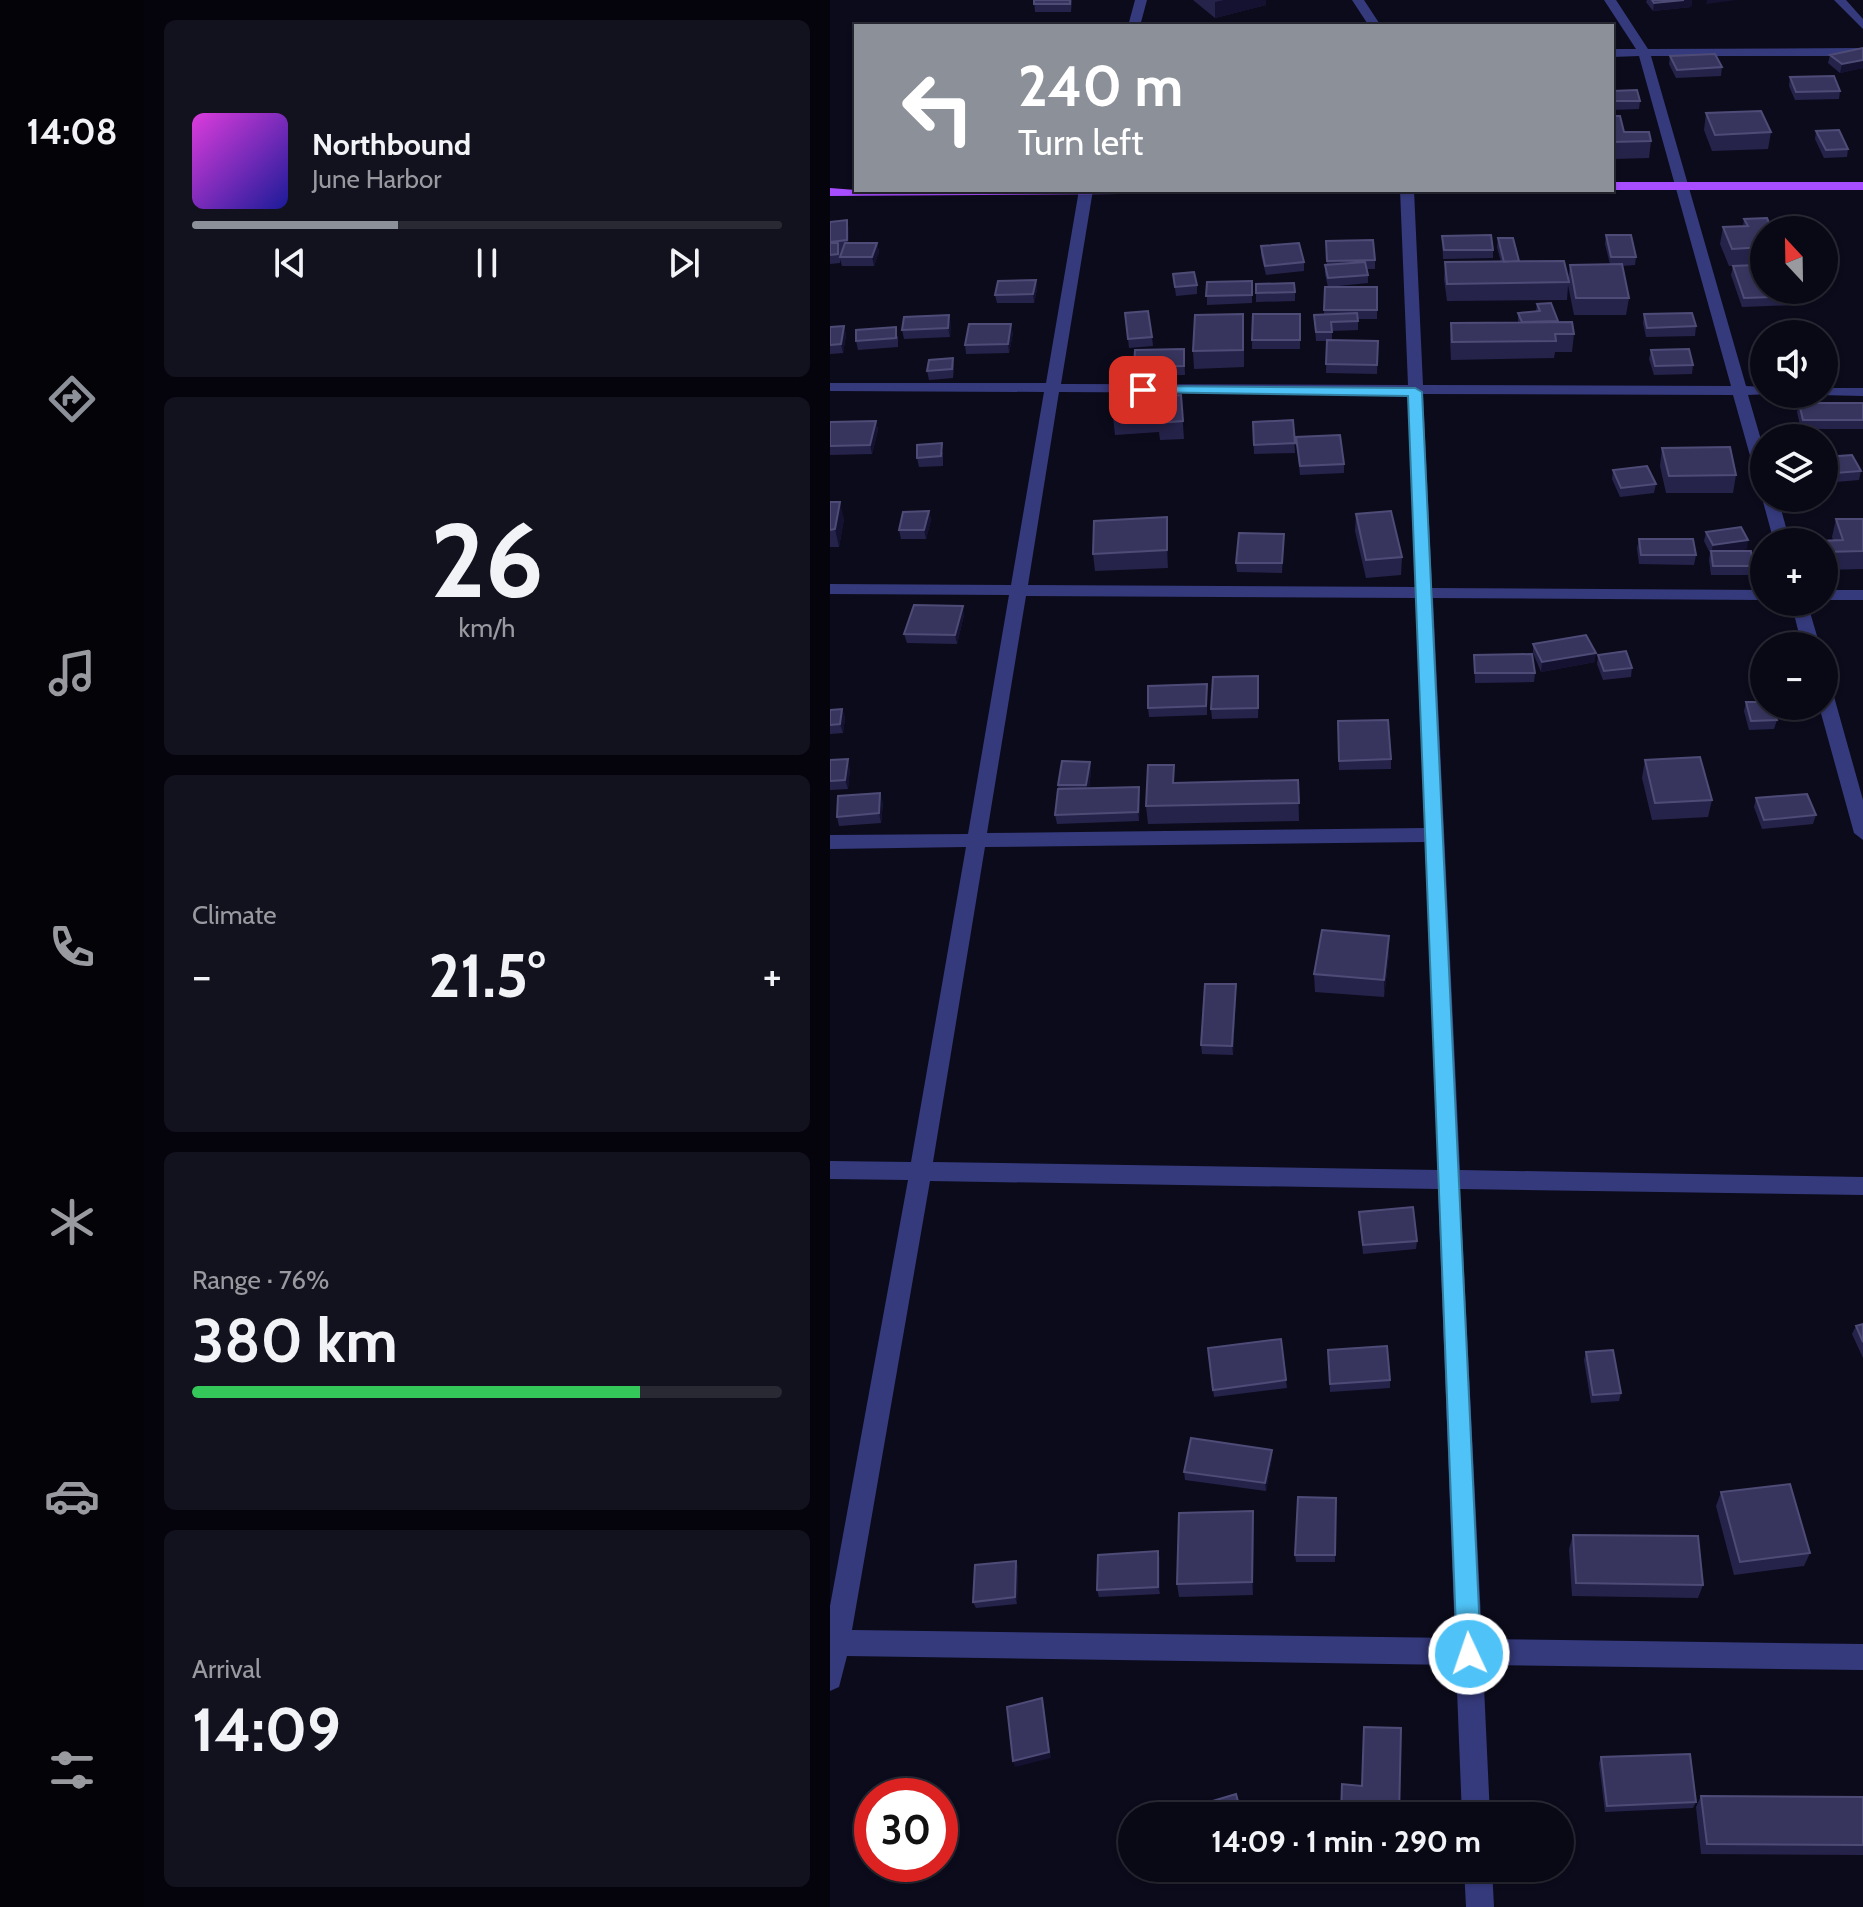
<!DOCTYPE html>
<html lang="en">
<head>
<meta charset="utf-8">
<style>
	:root { --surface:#090815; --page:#12111e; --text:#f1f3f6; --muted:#999aa0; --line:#292934; --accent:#8c9099 }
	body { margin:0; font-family:Cabin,sans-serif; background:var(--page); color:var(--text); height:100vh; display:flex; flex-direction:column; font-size:30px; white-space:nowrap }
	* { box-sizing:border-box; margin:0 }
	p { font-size:26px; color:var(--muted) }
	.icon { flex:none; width:44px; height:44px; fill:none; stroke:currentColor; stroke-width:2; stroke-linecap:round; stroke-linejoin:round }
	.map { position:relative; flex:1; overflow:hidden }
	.drawer { display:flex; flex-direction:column; gap:20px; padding:20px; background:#05040c; width:686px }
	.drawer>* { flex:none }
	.top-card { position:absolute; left:24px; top:24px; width:760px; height:168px; border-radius:0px; box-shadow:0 2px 6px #0004,0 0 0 2px var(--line); background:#8c9099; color:#fff; overflow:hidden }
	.needle { width:52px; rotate:338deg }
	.buttons { position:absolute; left:920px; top:216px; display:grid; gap:16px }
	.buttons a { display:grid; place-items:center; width:88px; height:88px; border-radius:50%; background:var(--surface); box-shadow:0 2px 6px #0004,0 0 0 2px var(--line); font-size:40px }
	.speed { position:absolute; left:24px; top:1778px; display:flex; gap:16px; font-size:40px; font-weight:700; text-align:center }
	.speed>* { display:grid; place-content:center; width:104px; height:104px; border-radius:50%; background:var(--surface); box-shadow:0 2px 6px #0004,0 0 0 2px var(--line); line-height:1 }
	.speed .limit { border:12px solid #d22; background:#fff; color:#111 }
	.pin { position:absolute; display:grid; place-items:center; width:68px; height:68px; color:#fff; margin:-34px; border-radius:16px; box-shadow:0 4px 12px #0006 }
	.me { position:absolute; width:88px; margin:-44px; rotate:357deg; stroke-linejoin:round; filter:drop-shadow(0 0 6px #0008) }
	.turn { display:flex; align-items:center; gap:28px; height:168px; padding:0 32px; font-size:36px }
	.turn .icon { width:104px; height:104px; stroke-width:2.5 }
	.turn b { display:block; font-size:56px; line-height:68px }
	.big { font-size:60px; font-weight:700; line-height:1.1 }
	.drawer .widget { flex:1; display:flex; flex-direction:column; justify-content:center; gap:12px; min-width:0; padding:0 28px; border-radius:12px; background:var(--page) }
	.drawer .dial { align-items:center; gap:0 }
	.dial b { font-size:104px; line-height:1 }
	.song { display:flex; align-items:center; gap:24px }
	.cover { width:96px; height:96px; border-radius:12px; background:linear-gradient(135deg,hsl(300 70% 55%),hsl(240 70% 35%)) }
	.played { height:8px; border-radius:4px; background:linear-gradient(90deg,var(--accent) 35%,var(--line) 35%) }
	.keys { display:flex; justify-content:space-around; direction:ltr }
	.heat { display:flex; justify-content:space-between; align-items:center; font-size:44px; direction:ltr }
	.charge { height:12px; border-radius:6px; background:linear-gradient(90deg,#34c759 76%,var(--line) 0) }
	.trip { position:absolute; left:288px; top:1802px; width:456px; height:80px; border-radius:40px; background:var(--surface); box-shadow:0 2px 6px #0004,0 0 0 2px var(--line); font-weight:700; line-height:80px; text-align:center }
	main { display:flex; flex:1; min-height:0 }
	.tab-bar { display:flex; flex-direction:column; width:144px; justify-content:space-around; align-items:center; background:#040308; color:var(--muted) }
	.tab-bar .icon { width:56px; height:56px }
	.tab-bar .selected { color:var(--accent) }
	.tab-bar b { font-size:36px; color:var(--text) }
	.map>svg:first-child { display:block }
</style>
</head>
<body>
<main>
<nav class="tab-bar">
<b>14:08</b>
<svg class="icon selected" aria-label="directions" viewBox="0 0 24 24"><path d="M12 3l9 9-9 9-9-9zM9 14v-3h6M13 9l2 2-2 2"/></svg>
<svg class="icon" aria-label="music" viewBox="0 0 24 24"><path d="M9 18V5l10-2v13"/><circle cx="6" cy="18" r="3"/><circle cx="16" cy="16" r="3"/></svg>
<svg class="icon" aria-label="phone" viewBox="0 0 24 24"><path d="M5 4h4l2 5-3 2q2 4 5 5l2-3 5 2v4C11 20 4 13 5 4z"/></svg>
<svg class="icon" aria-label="climate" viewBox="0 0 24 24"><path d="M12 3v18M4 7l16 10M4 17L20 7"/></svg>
<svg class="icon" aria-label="car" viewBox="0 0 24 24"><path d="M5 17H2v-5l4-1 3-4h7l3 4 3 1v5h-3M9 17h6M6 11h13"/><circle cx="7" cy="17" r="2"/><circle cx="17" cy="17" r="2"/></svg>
<svg class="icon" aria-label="filters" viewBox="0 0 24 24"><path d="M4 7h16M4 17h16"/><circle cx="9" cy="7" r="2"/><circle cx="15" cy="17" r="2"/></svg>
</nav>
<section class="drawer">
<div class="widget">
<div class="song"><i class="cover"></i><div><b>Northbound</b><p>June Harbor</p></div></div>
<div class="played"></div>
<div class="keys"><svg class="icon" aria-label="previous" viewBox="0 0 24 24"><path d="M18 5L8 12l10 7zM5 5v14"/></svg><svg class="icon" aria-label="pause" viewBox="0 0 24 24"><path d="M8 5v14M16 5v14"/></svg><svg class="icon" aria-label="next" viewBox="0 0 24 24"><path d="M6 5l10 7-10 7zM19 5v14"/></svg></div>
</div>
<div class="widget dial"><b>26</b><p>km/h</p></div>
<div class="widget"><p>Climate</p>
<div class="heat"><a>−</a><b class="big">21.5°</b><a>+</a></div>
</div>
<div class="widget"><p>Range · 76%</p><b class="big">380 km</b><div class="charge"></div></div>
<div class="widget"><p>Arrival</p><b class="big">14:09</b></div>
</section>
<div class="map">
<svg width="1033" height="1907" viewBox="0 0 1033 1907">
	<rect width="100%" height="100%" fill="#0c0b1c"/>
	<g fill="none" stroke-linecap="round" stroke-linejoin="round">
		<!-- minor -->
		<path fill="#353a7c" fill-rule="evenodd" d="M305 0H317L310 26H298Z
			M522 0H534L551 26H539Z
			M774 0H786L818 49 1033 48V56H821L916 386 934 387V394H939L918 395 934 450V482L926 477 903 395 593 394 602 588 934 590V600L603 598 630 1170 1033 1177V1195L630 1189 652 1639 1033 1644V1670L653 1665 660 1816H632L626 1665 17 1656 9 1687 0 1691V1606L78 1180 0 1179V1161L81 1162 136 847 0 849V835L138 834 179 595 0 594V584L181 585 214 392 0 391V383H216L249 190H263L231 384 578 385 570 190H584L593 385 901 386 809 56 782 57V49H806ZM229 392 578 394 586 587 198 585ZM196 596 586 598 595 828 157 833ZM595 842 608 1170 103 1162 155 847ZM100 1181 608 1189 625 1638 22 1630Z
			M1004 0H1016L1033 19V29Z
			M994 388H1033V396L989 395 994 394Z
			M934 495V498H948L960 542H944L932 498Z
			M994 590H1033V600H994Z
			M961 602H977L990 646H972Z
			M994 687 1003 693 1033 800V840L1024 833 989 706H994Z
			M634 1868H662L664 1907H636Z"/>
		<!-- major -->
		<path fill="#a84dff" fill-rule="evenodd" d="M782 182H1033V190H782Z
			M0 188 26 190H297L290 194 0 196Z"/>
	</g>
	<!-- wall -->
	<path fill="#26234b" d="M204 0H242L241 12H205Z
		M363 0H436V5L385 18Z
		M817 0H862L861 7 823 11 816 2Z
		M1033 48V68L1010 73 998 63 1000 55Z
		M840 56 892 67 891 76 846 78 839 64Z
		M960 77 1010 91 1009 99 965 100 959 86Z
		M782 91 810 101 809 109 782 110Z
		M876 113 941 132 938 149 882 151 874 130Z
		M782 116 794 132 821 141 819 158 782 159Z
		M986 131 1018 149 1017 157 994 158 985 139Z
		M914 219 934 230V290L967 296 965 305 912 307 901 275 903 266H926L927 265 899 266 890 244 893 227 913 226Z
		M0 222 19 229V243H47L49 252 44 266H12L10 259V263L0 264Z
		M776 235 806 257 805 265 792 266 799 298 796 315H744L738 285 737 300 617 301 614 279 615 262H671L667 247 668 238 689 261 738 280 740 265 780 264 775 244Z
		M612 236 663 250V258L613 259Z
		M496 241 545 260V269H537L538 275V283L498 287 495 274V265H497Z
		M431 246 474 262V271L436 275 431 255Z
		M994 249 1005 269 1002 286 994 287Z
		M343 274 367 285V294L346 296Z
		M206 280 207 289 204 303H167L165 295Z
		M422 281V303L377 305V282Z
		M426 284 465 292V301L426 302Z
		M495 287H547V319H528V330L502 331V340L548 341 547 374 496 373 497 341H486L484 315 494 314Z
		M707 304 744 334 742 352H725L724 358 621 360 620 340 621 323 688 322V313L706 311Z
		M295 313 322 337 323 346 299 348Z
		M470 314V349H422V340Z
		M814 314 866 326 865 336 816 337 813 323Z
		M121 324 120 337 74 339 72 330Z
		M14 326 16 335 13 353 0 354V327Z
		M414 331V367L364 369 363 351Z
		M183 333 179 353 136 354 135 345Z
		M68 336V347L28 350 26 341Z
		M354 349 355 375 304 376V367Z
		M821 350 863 365 862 374 824 375 819 359Z
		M123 358 124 367 123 378 99 380 97 371Z
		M351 395 354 439 330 440 329 432 285 435 283 417Z
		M969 403H1033V429H971L967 412Z
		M463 420 465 453 424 454 423 422Z
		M46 421 48 430 42 454 0 455V422Z
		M466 437 514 464V473L470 475Z
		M832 448 906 475 903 493H836L830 466Z
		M113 452V466L89 467 87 458Z
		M994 457 1031 471 1029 480 994 483Z
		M783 470 826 484 824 493 790 497 782 479Z
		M0 502 14 519 9 547H0Z
		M99 511 101 520 96 539H71L69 530Z
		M526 514 572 557 571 575 536 578 525 531Z
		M337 517 338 568 265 571 263 554Z
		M1006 519H1033V569L994 570V542H988L989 541 1003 540 1002 537Z
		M876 532 917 549 900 551 924 566 922 575H881L879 560 880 553 874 541Z
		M454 534 452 573 407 572 406 563Z
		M809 539 866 555 864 565 809 564 807 548Z
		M134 615 127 644 77 643 74 634Z
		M703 644 765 662 711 672 703 653Z
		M644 655 705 673 704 682 645 683Z
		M768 655 802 668 801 677 773 680 767 664Z
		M377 684V715L319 717 318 708Z
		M429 686 428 718 382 719 381 709Z
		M916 702 947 720 944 729 919 730 914 711Z
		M12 709 15 718 13 733 0 734V710Z
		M508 721 561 759V769L509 770Z
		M0 760 20 768 18 789 0 790Z
		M815 760 882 800 878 817 822 820 812 778Z
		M260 762 261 771 259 788 310 796 309 821 227 824 225 815 228 789V785Z
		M468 780 469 821 318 824 316 806 345 783Z
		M926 798 986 815 983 824 932 829 924 807Z
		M53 802 51 823 9 826 7 817Z
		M559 936V953L554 997 485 992 484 974Z
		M406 984V992L403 1055 372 1054 371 1045Z
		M529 1212 587 1241 586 1249 533 1254Z
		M1033 1324V1358L1022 1334 1026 1326Z
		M378 1348 456 1380 457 1388 384 1397Z
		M498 1350 560 1380V1388L500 1392Z
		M756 1352 791 1393 789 1401 761 1403 754 1360Z
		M442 1457 436 1491 355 1480 354 1472Z
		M891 1492 980 1553 974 1566 904 1575 886 1506Z
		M506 1498 505 1562H466L465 1555Z
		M423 1511 424 1525 423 1595 349 1597 347 1584Z
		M743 1535 873 1585 868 1598 742 1596 739 1549Z
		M330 1558V1594L269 1597 267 1590Z
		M186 1561 188 1568 187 1604 146 1608 143 1602Z
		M771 1757 866 1802 863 1808 775 1812 769 1763Z
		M871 1796 1033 1797V1855L871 1854 866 1807Z"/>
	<!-- shaded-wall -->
	<path fill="#141230" d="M394 0H436V5L385 18V2Z
		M854 0H862L861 7 823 11 824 3Z
		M877 0H907L876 4Z
		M1033 60V68L1010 73 1012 64Z
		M17 220 19 229V249L17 240Z
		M47 243 49 252 44 266 42 257Z
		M206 280 207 289 204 303 203 294Z
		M119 315 121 324 120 337 118 328Z
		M181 324 183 333 179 353 178 344Z
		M14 326 16 335 13 353 11 344Z
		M46 421 48 430 42 454 40 445Z
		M10 502 14 519 9 547 5 529Z
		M99 511 101 520 96 539 94 530Z
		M337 517 338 535V568L337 550Z
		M918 540 917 549 881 554 883 545Z
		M133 606 134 615 127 644 125 635Z
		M766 653 765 662 711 672 712 662Z
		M12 709 15 718 13 733 10 724Z
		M18 759 20 768 18 789 15 780Z
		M260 762 261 771 258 794 256 785Z
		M309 787 310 796 309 821 308 812Z
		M50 793 53 802 51 823 49 813Z
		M559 936V953L554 997V980Z
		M406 984V992L403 1055 402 1046Z
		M442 1450V1457L436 1491 435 1483Z
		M423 1511 424 1525 423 1595 422 1582Z
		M328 1551 330 1558V1594L328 1587Z
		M186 1561 188 1568 187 1604 185 1597Z
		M212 1698 214 1705 221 1758 185 1767 183 1761Z
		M365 1868H383L352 1877 351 1872Z"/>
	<!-- building -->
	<path fill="#37355e" stroke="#4e4c77" stroke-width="2" d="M204 0H240V4H204Z
		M822 0H854L824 3Z
		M1033 48V60L1012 64 1000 55Z
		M885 54 892 67 847 70 840 56Z
		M1004 76 1010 91 966 92 960 77Z
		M807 90 810 101H782V91Z
		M931 111 941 132 885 135 876 113Z
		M782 116H790L794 132H819L821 141 782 142Z
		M1009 130 1018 149 996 150 986 131Z
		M937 218 942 230H934V247L902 249 893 227 918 226 914 219Z
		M17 220V240L0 242V222Z
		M661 235 663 250H614L612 236Z
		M776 235H801L806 257H781Z
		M668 238H683L689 261 674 262Z
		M543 240 545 260 497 261 496 241Z
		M0 243H8V254L0 255Z
		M15 243H47L42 257H10Z
		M469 243 474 262 435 266 431 246Z
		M994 249H995L1005 269 994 270Z
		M934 251V264L929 252Z
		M734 261 739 282 617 284 615 262Z
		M535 262 538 275 498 278 495 265Z
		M792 264 799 298H746L740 265Z
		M926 265 934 285V290H965L967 296 914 298 903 266Z
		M364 272 367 285 345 287 343 274Z
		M206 280 203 294 165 295 168 281Z
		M422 281V295L376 296 377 282Z
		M464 283 465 292 426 293V284Z
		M495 287H547V310H494Z
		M721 303 728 321 692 322 688 313 710 311 707 304Z
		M318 311 322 337 298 339 295 313Z
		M527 313 528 321 501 322 502 332H486L484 315Z
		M862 313 866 326 817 328 814 314Z
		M413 314V350L363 351 365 315Z
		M423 314H470V340H422Z
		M119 315 118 328 72 330 74 317Z
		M742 322 744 334H725L726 341 622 342 621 323Z
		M139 324H181L178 344 135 345Z
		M14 326 11 344 0 345V327Z
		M66 327V338L26 341V330Z
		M497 340 548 341 547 365 496 364Z
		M354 349V366L304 367 305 350Z
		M859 349 863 365 825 366 821 350Z
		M123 358 122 369 97 371 99 360Z
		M351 395 353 421 328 423 327 415 283 417V398Z
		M969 403H1033V420H973Z
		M463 420 465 443 424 445 423 422Z
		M46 421 40 445 0 446V422Z
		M510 435 514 464 470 466 466 437Z
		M112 443 111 456 87 458V445Z
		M900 447 906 475 839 476 832 448Z
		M1022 455 1031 471 994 474V457Z
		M817 466 826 484 791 488 783 470Z
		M0 502H10L5 529 0 530Z
		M99 511 94 530H69L73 512Z
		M561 511 572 557 536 560 526 514Z
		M337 517V550L263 554 264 521Z
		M1006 519H1033V551L994 552V542H989V541L1013 540Z
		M911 527 918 540 883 545 876 532Z
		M409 533 454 534 452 563H406Z
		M809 539H863L866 555H811Z
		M881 551H921L924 566H883Z
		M84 605 133 606 125 635 74 634Z
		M756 635 766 653 712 662 703 644Z
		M796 651 802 668 774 671 768 655Z
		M702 654 705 673H645L644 655Z
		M428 676V708L381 709 383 677Z
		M377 684 376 706 318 708V686Z
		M916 702H934V706H942L947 720 921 721Z
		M12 709 10 724 0 725V710Z
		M558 720 561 759 509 761 508 721Z
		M870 757 882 800 825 803 815 760Z
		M18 759 15 780 0 781V760Z
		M232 761 260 762 256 785H228Z
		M318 765H344L343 783 468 780 469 803 316 806Z
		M309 787 308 812 225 815 228 789Z
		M50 793 49 813 7 817 8 796Z
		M977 794 986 815 934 820 926 798Z
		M492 930 559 936 554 980 484 974Z
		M375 984H406L402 1046 371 1045Z
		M583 1207 587 1241 533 1245 529 1212Z
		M1033 1324V1342L1026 1326Z
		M451 1339 456 1380 383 1390 378 1348Z
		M557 1346 560 1380 500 1384 498 1350Z
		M783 1350 791 1393 763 1395 756 1352Z
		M361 1438 442 1450 435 1483 354 1472Z
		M960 1484 980 1553 910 1562 891 1492Z
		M468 1497 506 1498 505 1555H465Z
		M423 1511 422 1582 347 1584 349 1513Z
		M743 1535 868 1536 873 1585 746 1583Z
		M328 1551V1587L267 1590 268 1555Z
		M186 1561 185 1597 143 1602 145 1565Z
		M212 1698 219 1752 183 1761 177 1707Z
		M534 1727 571 1728 569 1816H511L512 1784 532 1786Z
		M860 1754 866 1802 777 1806 771 1757Z
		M406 1794 412 1816H339V1814Z
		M871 1796 1033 1797V1845L877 1844Z
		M350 1868H365L351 1872Z"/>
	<!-- route -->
	<path fill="#4fc3f7" stroke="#337fa1" stroke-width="2" d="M313 386 585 388 592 392 651 1654 648 1662 639 1666 631 1662 627 1654 578 396 308 392 306 390Z"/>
</svg>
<div class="buttons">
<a><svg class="needle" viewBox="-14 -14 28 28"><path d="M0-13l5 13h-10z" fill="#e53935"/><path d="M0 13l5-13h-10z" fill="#999aa0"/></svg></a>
<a><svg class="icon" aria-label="sound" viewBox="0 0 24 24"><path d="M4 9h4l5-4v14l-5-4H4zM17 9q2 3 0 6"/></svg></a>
<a><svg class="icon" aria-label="layers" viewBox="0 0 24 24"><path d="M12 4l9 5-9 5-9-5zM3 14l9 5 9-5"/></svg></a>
<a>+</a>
<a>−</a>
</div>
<div class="speed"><div class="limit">30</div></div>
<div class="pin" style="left:313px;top:390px;background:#d93025"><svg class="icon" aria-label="arrive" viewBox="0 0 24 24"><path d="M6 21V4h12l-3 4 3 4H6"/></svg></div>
<svg class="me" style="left:639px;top:1654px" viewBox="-20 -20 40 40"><circle r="17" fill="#4fc3f7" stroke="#fff" stroke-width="3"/><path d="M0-11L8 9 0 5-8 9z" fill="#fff"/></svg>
<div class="trip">14:09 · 1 min · 290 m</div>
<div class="top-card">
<div class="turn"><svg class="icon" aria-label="left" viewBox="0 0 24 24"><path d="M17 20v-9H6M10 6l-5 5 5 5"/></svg><div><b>240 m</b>Turn left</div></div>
</div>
</div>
</main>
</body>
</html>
